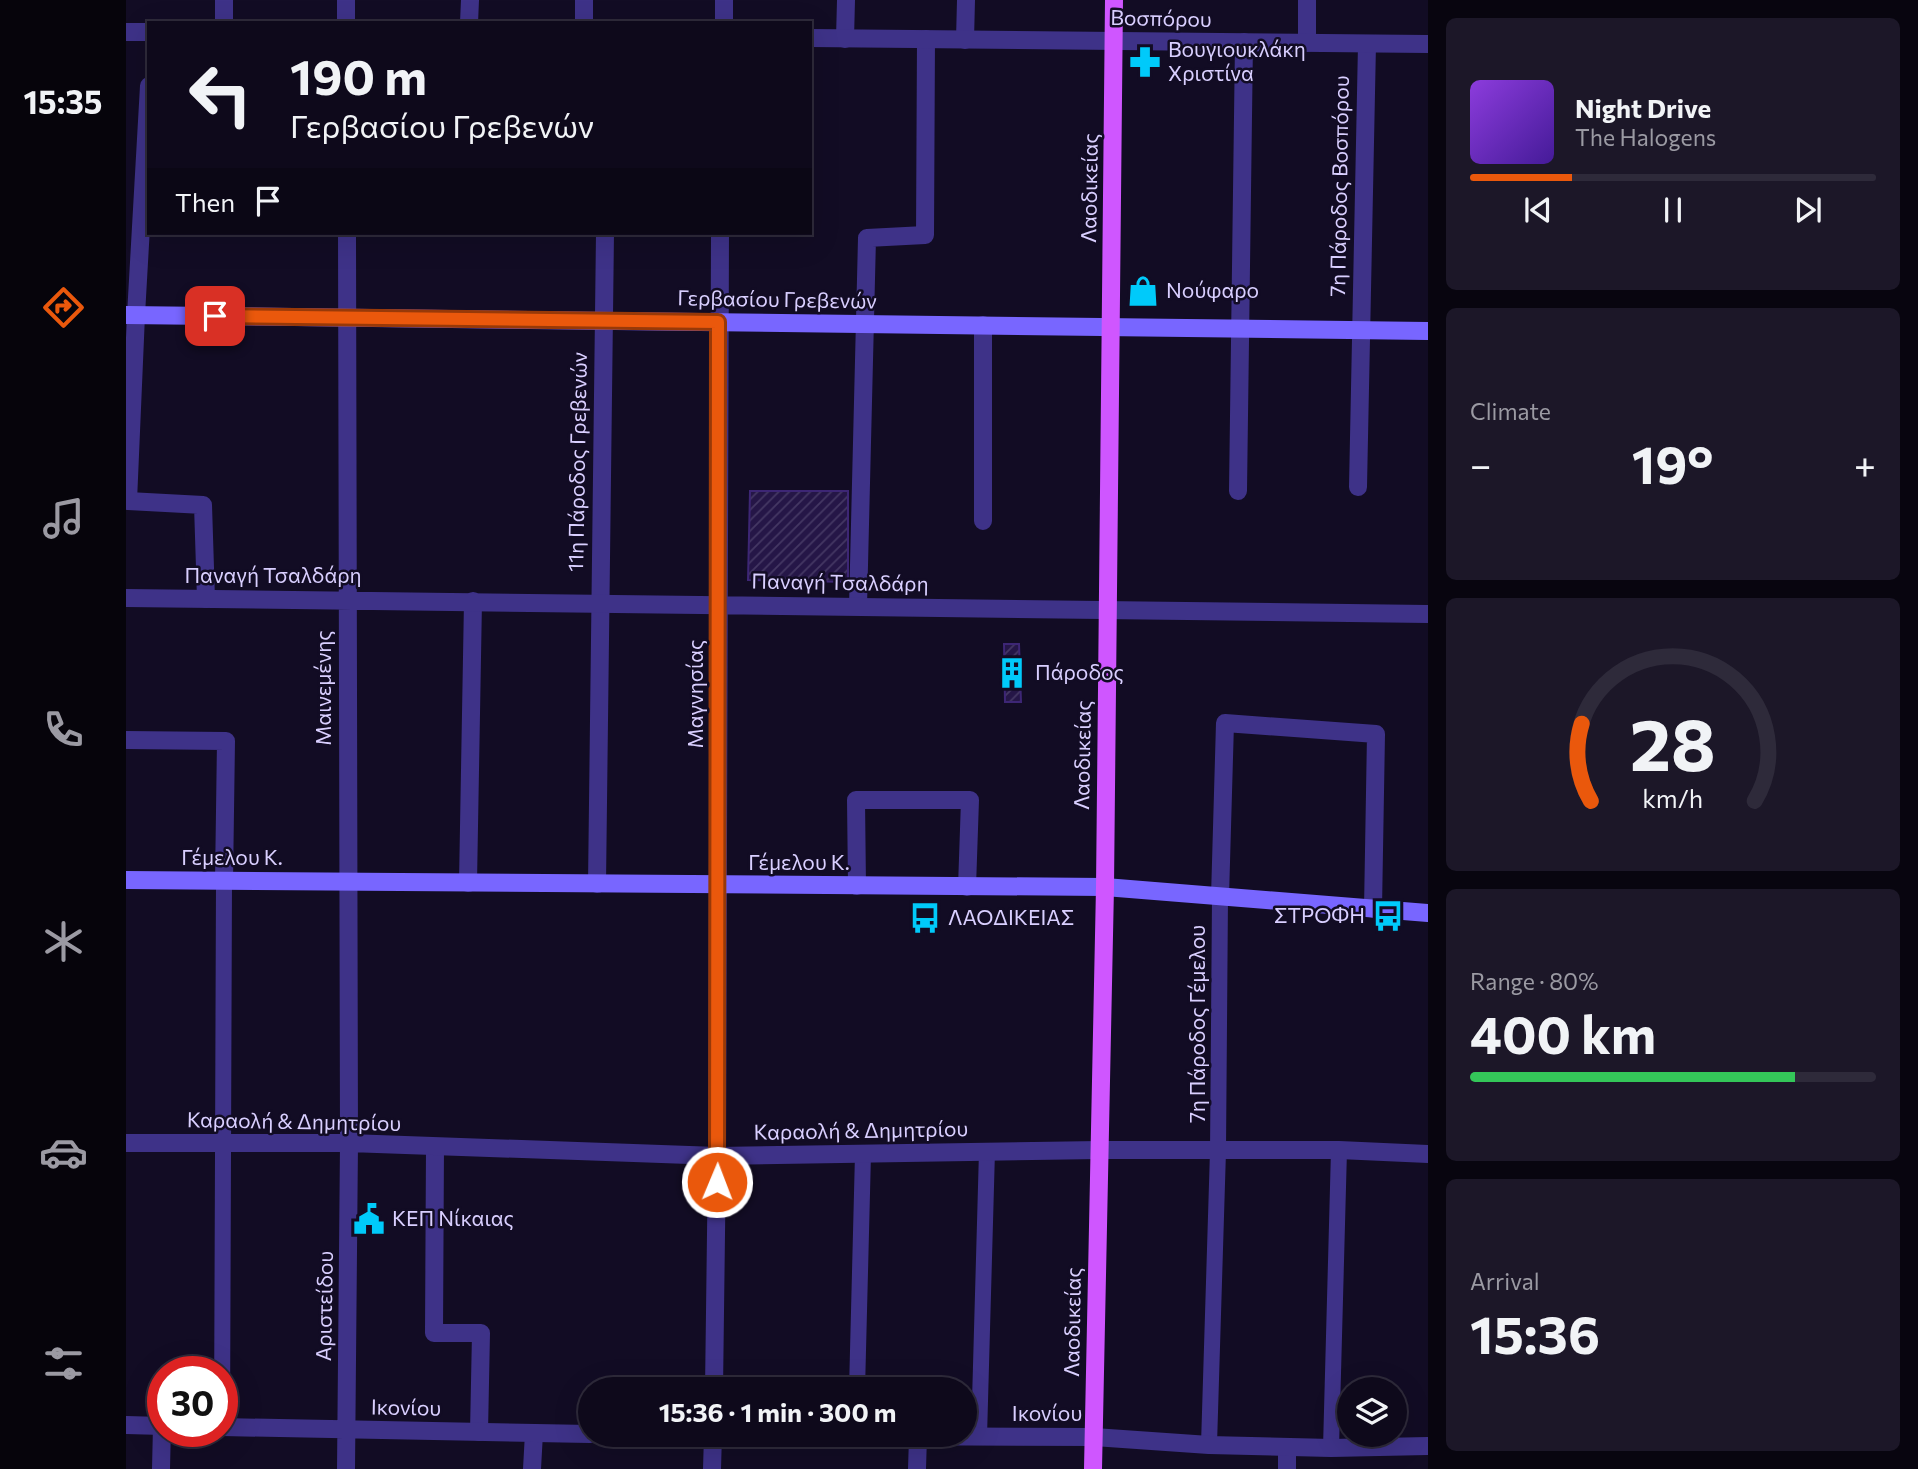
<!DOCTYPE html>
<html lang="en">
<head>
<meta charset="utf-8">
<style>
	:root { --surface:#0e091b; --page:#1c1728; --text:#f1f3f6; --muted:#9b9aa3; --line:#2e2a3a; --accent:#ea580c }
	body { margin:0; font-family:Commissioner,sans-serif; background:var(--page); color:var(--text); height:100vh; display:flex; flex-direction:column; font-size:26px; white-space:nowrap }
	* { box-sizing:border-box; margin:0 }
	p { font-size:23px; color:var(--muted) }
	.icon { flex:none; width:38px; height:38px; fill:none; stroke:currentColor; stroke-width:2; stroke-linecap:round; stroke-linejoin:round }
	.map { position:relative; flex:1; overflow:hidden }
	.panel { display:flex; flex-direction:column; gap:18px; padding:18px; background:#08050f; width:490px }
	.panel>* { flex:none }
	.guide { position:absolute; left:21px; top:21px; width:665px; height:214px; border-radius:0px; box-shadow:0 7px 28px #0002,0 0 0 2px var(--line); background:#0e091b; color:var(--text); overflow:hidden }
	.buttons { position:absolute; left:1211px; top:1377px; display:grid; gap:14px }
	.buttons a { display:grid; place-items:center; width:70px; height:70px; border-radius:50%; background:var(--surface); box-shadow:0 7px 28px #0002,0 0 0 2px var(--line); font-size:35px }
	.speed { position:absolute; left:21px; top:1356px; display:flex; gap:14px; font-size:35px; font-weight:700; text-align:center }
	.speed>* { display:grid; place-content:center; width:91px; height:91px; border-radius:50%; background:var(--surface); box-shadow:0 7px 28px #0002,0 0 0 2px var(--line); line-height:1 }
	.speed .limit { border:10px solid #d22; background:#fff; color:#111 }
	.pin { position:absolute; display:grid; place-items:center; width:60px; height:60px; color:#fff; margin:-30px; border-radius:14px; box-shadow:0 4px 10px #0006 }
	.me { position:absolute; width:77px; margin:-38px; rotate:1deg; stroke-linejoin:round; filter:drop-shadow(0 0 5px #0008) }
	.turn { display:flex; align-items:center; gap:24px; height:147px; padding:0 28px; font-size:32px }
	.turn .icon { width:91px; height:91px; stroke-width:2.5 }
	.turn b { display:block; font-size:49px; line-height:60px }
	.then { display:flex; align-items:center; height:66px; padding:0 28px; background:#0003; gap:14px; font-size:26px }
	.big { font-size:52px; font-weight:700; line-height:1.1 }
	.panel .tile { flex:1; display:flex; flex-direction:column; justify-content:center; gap:10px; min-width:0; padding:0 24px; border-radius:10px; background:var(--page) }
	.panel .dial { align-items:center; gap:0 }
	.dial svg { height:182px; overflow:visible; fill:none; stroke:var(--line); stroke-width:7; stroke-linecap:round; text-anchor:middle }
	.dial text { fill:var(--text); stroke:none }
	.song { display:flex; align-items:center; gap:21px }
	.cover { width:84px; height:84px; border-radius:10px; background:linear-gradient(135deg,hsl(270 70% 55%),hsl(260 70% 35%)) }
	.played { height:7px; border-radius:4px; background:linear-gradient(90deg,var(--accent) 25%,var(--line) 25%) }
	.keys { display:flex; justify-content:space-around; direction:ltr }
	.heat { display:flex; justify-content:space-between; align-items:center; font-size:38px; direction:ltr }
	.charge { height:10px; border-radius:5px; background:linear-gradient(90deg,#34c759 80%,var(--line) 0) }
	.trip { position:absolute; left:452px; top:1377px; width:399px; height:70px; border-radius:35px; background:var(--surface); box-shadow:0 7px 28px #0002,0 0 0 2px var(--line); font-weight:700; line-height:70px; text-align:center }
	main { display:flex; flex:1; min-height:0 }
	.dock { display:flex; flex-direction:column; width:126px; justify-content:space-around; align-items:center; background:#06040b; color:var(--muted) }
	.dock .icon { width:49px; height:49px }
	.dock .current { color:var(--accent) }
	.dock b { font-size:32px; color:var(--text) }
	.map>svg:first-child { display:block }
</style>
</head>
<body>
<main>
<nav class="dock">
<b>15:35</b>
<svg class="icon current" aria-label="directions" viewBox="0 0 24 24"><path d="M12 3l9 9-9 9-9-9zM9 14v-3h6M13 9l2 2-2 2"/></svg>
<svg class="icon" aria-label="music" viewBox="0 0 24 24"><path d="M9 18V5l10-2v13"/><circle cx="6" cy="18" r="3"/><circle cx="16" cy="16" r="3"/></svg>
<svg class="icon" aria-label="phone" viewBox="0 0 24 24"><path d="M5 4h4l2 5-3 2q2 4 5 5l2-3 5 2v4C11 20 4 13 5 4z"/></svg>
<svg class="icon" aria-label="climate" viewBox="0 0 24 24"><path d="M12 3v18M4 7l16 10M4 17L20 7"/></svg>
<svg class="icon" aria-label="car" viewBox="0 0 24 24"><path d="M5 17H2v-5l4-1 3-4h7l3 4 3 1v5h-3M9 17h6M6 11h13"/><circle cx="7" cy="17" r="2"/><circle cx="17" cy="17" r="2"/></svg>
<svg class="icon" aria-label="filters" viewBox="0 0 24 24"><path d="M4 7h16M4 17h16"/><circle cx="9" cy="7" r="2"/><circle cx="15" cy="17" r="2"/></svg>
</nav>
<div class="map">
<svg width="1302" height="1469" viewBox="0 0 1302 1469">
	<defs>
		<pattern id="building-hatch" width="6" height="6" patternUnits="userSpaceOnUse" patternTransform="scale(1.75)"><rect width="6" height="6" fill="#251647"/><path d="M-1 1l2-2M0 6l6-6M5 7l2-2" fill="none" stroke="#443763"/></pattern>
	</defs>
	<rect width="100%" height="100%" fill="#120c24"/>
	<!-- building -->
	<path fill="url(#building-hatch)" stroke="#3d2675" stroke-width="2" d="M624 491H722V582L622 580Z
		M878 644H893L895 702H879Z"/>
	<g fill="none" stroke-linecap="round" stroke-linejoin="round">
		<!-- service -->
		<path stroke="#3e3288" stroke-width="16" d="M731 1390 737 1154
			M96 1427 98 881
			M853 1437 861 1151
			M1083 1445 1092 1151 1094 897
			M1205 1448 1213 1150"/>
		<!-- pedestrian -->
		<path stroke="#3e3288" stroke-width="18" d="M98 23V0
			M343 23 344 0
			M458 23V0
			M719 39 720 0
			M839 40 840 0
			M1181 43V0
			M10 315 2 501 77 505 80 599
			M857 325V521
			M1232 487 1241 44
			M1112 491 1118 42
			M732 606 741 238 799 235 800 39
			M0 740 100 741 98 881
			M342 883 347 601
			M471 884 479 233
			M731 886 730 800H844L841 887
			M1094 897 1099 723 1250 734 1247 909
			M309 1147 308 1333H355L353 1432
			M35 1469 36 1426
			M406 1469 408 1433
			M791 1469 792 1437
			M1161 1469V1447"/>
		<!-- minor -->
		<path stroke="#3e3288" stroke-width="18" d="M220 0V23
			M598 23V0
			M0 32H23
			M684 38 1302 44
			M10 315 23 86
			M0 598 1302 614
			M0 1143H223L591 1156 973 1150H1213L1302 1154
			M588 1390 591 1156 594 233
			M0 1425 37 1426
			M96 1427 464 1434
			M539 1435 968 1437 1083 1445 1205 1448 1302 1446
			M220 1469 223 1143 221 233
			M586 1469 587 1435"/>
		<!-- secondary -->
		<path stroke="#7866ff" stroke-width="18" d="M0 315 1302 331
			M0 880 979 887 1302 913"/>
		<!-- primary -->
		<path stroke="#cf56ff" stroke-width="18" d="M967 1469 979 887 988 0"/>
	</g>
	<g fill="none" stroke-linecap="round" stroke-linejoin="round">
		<defs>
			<path id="route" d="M89 316 592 322 591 1182"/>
		</defs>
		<!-- route casing -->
		<use href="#route" stroke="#983908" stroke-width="18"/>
		<!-- route -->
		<use href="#route" stroke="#ea580c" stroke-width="12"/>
	</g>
	<!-- icons -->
	<defs>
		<symbol id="pharmacy-bare" viewBox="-9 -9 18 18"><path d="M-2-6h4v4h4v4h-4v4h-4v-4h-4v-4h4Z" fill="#00cafa" stroke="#120c24" stroke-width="2.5" paint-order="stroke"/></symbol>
		<symbol id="shop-bare" viewBox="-9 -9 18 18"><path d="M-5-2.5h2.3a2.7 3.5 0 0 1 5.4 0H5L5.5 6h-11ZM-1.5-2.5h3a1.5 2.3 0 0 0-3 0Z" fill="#00cafa" stroke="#120c24" stroke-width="2.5" paint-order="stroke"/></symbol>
		<symbol id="building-bare" viewBox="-9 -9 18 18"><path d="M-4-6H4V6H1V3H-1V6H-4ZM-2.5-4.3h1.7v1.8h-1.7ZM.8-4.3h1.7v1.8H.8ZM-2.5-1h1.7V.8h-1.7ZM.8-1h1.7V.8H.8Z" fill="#00cafa" stroke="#120c24" stroke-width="2.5" paint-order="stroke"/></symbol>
		<symbol id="bus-bare" viewBox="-9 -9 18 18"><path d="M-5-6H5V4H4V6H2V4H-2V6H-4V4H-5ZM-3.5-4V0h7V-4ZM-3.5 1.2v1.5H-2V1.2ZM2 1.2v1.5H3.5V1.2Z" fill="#00cafa" stroke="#120c24" stroke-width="2.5" paint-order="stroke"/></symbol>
		<symbol id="civic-bare" viewBox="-9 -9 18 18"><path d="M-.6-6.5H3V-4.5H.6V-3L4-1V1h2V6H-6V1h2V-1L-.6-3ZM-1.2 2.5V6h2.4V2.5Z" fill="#00cafa" stroke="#120c24" stroke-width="2.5" paint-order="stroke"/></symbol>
	</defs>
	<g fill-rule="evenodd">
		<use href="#pharmacy-bare" x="997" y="40" width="44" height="44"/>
		<use href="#shop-bare" x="995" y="269" width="44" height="44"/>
		<use href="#building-bare" x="864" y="651" width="44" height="44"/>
		<use href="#bus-bare" x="1240" y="894" width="44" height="44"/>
		<use href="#bus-bare" x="777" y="896" width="44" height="44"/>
		<use href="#civic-bare" x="221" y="1197" width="44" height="44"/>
	</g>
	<g text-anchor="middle" stroke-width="5" stroke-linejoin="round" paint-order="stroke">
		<!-- street labels -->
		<g font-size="21" fill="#d9cfff" stroke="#120c24">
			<text transform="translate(1035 19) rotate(1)" y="7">Βοσπόρου</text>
			<text transform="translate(1214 186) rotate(-89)" y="7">7η Πάροδος Βοσπόρου</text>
			<text transform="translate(964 188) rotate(-89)" y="7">Λαοδικείας</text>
			<text transform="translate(651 300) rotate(1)" y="7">Γερβασίου Γρεβενών</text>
			<text transform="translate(452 462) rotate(-89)" y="7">11η Πάροδος Γρεβενών</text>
			<text x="147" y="583">Παναγή Τσαλδάρη</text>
			<text transform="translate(714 583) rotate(1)" y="7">Παναγή Τσαλδάρη</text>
			<text transform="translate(198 688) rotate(-90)" y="7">Μαινεμένης</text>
			<text transform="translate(570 694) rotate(-90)" y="7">Μαγνησίας</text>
			<text transform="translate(957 755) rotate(-89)" y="7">Λαοδικείας</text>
			<text x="106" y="865">Γέμελου Κ.</text>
			<text x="673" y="870">Γέμελου Κ.</text>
			<text transform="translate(1072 1024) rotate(-90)" y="7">7η Πάροδος Γέμελου</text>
			<text transform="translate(168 1122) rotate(1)" y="7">Καραολή &amp; Δημητρίου</text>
			<text transform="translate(735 1131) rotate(-1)" y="7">Καραολή &amp; Δημητρίου</text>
			<text transform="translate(199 1306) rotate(-89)" y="7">Αριστείδου</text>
			<text transform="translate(947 1322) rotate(-89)" y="7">Λαοδικείας</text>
			<text transform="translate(280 1408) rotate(1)" y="7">Ικονίου</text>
			<text x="921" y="1421">Ικονίου</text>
		</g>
		<!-- poi labels -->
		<g font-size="21" fill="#d9cfff" stroke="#120c24" text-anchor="start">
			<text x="1042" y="57">Βουγιουκλάκη<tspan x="1042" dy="24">Χριστίνα</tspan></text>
			<text x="1040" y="298">Νούφαρο</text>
			<text x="909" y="680">Πάροδος</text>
			<text x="1239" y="923" text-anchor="end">ΣΤΡΟΦΗ</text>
			<text x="822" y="925">ΛΑΟΔΙΚΕΙΑΣ</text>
			<text x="266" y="1226">ΚΕΠ Νίκαιας</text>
		</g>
	</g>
</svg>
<div class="buttons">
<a><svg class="icon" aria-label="layers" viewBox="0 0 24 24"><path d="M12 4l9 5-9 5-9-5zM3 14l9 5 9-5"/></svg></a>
</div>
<div class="speed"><div class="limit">30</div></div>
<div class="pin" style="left:89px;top:316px;background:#d93025"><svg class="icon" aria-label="arrive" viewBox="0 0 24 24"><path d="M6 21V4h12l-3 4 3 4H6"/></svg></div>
<svg class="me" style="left:591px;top:1182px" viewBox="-20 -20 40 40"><circle r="17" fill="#ea580c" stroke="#fff" stroke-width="3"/><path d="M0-11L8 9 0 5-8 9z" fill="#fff"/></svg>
<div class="trip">15:36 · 1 min · 300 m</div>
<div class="guide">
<div class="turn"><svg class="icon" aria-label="left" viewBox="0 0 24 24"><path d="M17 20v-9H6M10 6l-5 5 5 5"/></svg><div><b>190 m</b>Γερβασίου Γρεβενών</div></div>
<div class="then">Then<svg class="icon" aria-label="arrive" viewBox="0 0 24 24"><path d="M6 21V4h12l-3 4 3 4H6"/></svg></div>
</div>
</div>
<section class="panel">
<div class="tile">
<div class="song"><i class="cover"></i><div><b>Night Drive</b><p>The Halogens</p></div></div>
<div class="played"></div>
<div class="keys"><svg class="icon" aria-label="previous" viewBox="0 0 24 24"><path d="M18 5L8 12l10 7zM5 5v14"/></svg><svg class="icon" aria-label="pause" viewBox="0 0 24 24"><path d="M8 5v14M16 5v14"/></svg><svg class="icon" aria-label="next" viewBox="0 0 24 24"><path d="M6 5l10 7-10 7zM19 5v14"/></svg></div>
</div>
<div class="tile"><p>Climate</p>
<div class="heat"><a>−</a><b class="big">19°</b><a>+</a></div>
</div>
<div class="tile dial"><svg viewBox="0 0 100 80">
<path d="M14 69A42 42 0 1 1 86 69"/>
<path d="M14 69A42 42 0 0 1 10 35" stroke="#ea580c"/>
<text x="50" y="56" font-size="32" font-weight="700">28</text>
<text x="50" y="72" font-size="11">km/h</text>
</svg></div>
<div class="tile"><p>Range · 80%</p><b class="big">400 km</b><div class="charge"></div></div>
<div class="tile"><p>Arrival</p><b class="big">15:36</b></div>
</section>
</main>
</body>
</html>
